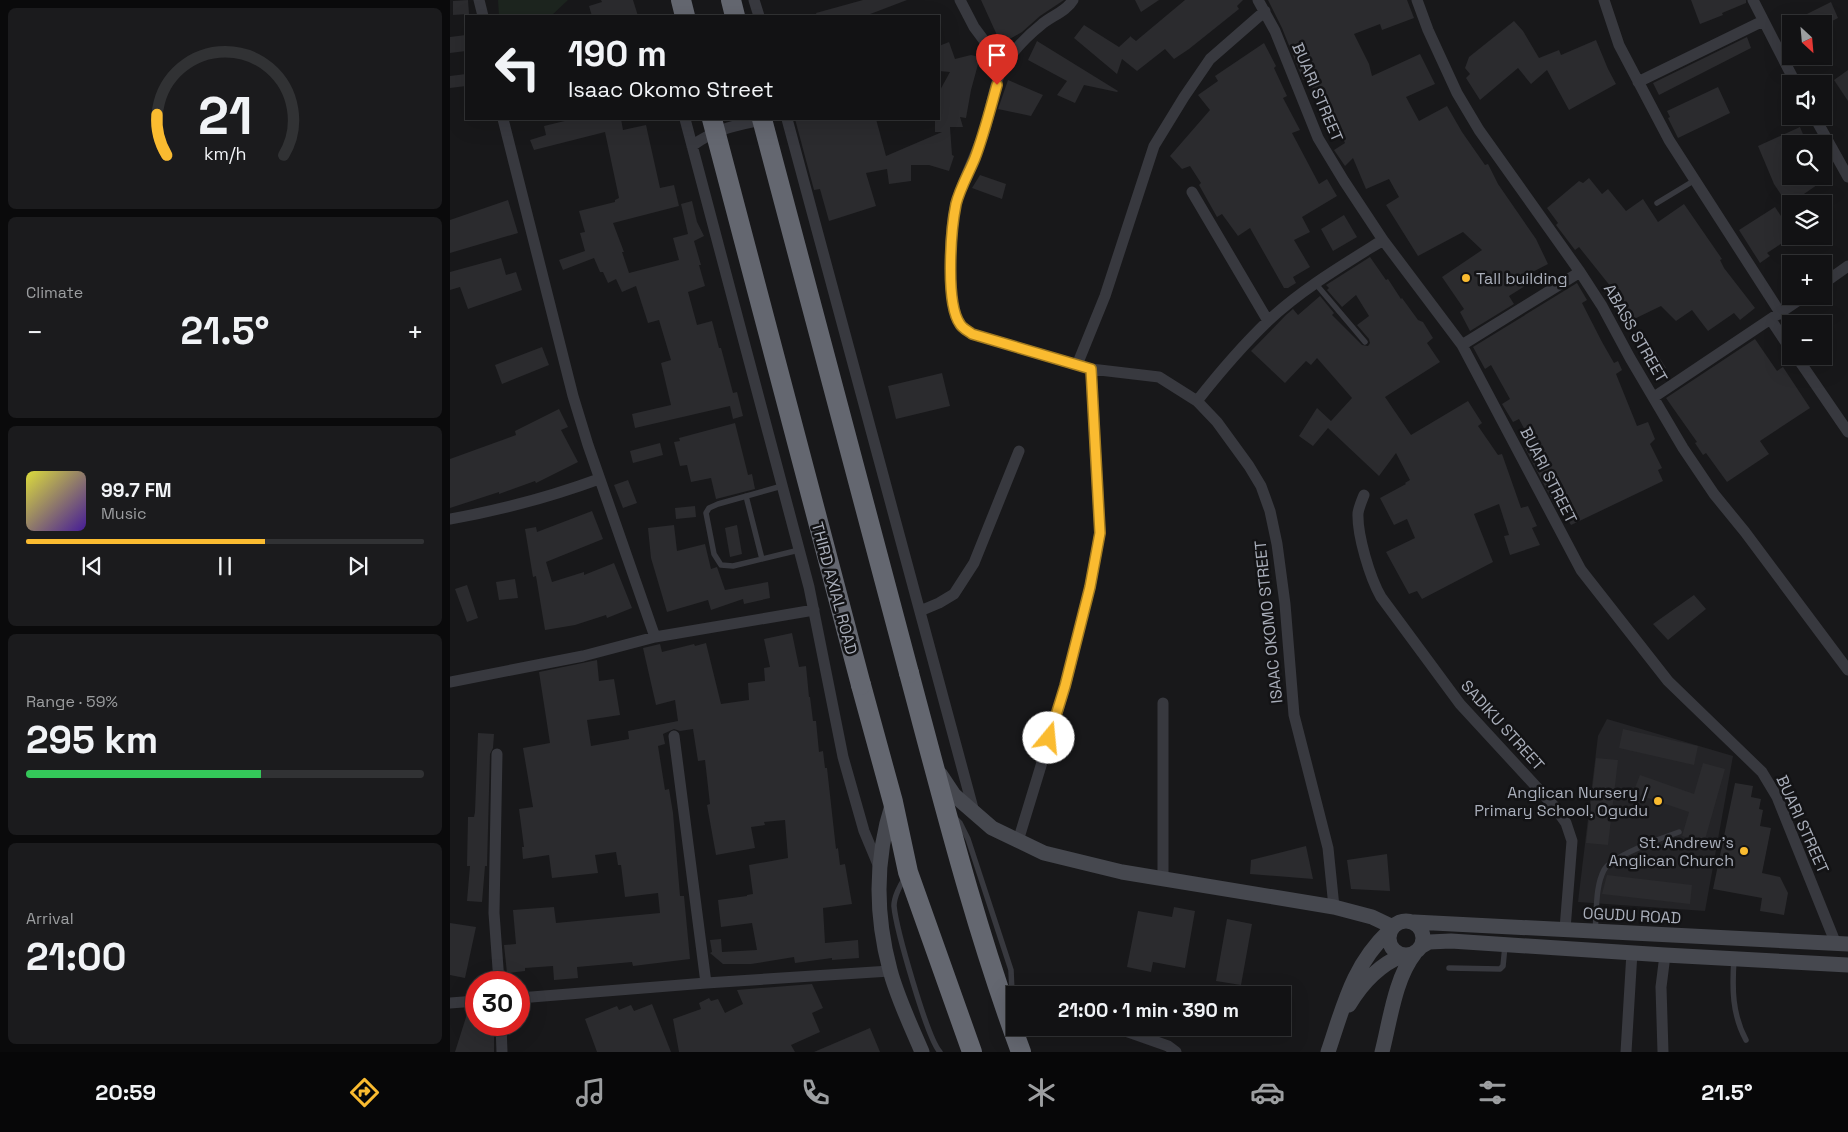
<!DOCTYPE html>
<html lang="en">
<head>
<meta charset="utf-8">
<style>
	:root { --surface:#121214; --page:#1b1b1d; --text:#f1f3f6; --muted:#9c9ea0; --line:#313234; --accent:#fabb30 }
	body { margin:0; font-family:"Space Grotesk",sans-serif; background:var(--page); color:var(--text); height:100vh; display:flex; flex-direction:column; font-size:19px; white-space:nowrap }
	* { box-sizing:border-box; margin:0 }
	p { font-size:16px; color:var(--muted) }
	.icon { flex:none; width:28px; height:28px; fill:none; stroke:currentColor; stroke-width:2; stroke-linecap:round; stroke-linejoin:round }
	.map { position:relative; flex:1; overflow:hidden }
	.side { display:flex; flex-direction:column; gap:8px; padding:8px; background:#0a0a0b; width:450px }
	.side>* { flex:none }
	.banner { position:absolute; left:15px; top:15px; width:475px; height:105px; border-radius:0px; box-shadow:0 5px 20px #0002,0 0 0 1px var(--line); background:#121214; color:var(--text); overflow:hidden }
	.needle { width:32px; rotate:154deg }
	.controls { position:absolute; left:1332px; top:15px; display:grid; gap:10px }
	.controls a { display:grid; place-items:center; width:50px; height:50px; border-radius:0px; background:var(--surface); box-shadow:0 5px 20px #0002,0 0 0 1px var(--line); font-size:25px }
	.speed { position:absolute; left:15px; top:971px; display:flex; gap:10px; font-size:25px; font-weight:700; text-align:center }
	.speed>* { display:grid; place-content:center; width:65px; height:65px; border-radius:50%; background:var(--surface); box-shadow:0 5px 20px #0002,0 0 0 1px var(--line); line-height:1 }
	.speed .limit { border:8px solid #d22; background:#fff; color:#111 }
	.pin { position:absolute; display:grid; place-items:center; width:42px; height:42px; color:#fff; margin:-51px -21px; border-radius:50% 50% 50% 0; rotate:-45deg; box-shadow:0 0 5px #0007 }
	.pin .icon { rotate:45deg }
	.me { position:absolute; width:55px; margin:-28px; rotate:17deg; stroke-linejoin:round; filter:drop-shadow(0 0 4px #0008) }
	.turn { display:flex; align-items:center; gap:18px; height:105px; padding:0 20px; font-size:22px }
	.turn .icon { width:65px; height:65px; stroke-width:2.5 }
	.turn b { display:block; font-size:35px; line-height:42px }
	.big { font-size:38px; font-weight:700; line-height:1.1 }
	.side .tile { flex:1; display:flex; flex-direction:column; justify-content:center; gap:8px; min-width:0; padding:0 18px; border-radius:8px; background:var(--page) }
	.side .dial { align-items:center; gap:0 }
	.dial svg { height:130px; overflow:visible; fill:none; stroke:var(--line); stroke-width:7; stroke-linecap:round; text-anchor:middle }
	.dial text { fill:var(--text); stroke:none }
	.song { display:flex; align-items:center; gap:15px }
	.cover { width:60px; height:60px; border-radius:8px; background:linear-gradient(135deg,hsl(60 70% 55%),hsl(260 70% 35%)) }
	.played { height:5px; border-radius:2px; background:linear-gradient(90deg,var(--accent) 60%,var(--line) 60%) }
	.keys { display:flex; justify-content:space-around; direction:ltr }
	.heat { display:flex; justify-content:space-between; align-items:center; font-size:28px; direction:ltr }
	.charge { height:8px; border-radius:4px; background:linear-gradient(90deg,#34c759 59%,var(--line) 0) }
	.trip { position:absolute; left:556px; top:986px; width:285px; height:50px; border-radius:0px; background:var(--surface); box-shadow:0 5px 20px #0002,0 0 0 1px var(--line); font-weight:700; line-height:50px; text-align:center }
	.tab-bar { display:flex; height:80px; justify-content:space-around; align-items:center; background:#070708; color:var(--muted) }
	.tab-bar .icon { width:35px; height:35px }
	.tab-bar .selected { color:var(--accent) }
	.tab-bar b { font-size:22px; color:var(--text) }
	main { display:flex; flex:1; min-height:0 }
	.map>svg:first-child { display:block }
</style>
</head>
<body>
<main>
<section class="side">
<div class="tile dial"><svg viewBox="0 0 100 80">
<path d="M14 69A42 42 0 1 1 86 69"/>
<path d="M14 69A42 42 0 0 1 8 44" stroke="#fabb30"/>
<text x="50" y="56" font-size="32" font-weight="700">21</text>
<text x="50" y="72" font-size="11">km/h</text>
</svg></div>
<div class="tile"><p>Climate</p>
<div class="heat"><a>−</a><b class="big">21.5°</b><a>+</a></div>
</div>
<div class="tile">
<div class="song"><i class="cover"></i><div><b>99.7 FM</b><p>Music</p></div></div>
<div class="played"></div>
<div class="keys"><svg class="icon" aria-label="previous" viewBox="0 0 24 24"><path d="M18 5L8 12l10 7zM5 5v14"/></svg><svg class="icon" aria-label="pause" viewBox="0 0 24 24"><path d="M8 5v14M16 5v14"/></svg><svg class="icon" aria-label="next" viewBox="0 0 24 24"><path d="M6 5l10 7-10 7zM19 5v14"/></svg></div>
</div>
<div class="tile"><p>Range · 59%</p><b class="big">295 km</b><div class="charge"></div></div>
<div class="tile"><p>Arrival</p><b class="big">21:00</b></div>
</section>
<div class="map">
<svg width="1398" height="1052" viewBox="0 0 1398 1052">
	<rect width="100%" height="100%" fill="#18181a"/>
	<!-- built -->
	<path fill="#242427" d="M1157 719 1283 756 1255 911 1128 902 1148 736Z"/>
	<!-- green -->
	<path fill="#1d251f" d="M48 0H118L101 16H49Z"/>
	<!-- building -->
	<path fill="#2b2b2e" d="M18 0 19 14 3 15V1Z
		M151 0H183L188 16H142L139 6 152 2Z
		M413 0H457L415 16H367L366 13Z
		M531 0H614L590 16 572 32 551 44Z
		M685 0H709L691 12Z
		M735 0H793L787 6 789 9 739 49 724 59 715 49 687 71 672 59 667 74 624 38 634 25 669 47 681 36V37L686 41Z
		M818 0H957L964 18 932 30 930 24 904 34 919 64 922 76 970 54 985 84 956 97 969 121 997 106 1012 132 1035 165 1038 164 1048 184 1086 239 1098 264 1071 278 1075 286 1059 296 1064 304 1020 331 1010 312 1014 309 992 277 1032 250 1013 232 968 256 936 205 949 197 939 179 916 189 903 158 895 166 884 150 895 143 881 112 874 115 858 78 853 80 832 28Z
		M1241 0H1296V3L1272 13 1273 15 1250 24Z
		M1381 2 1388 18 1376 24H1337Z
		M1064 21 1073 31 1089 58 1109 50 1111 55 1146 40 1158 69 1166 84 1119 110 1097 70 1081 84 1068 68 1030 100 1016 78 1020 74 1015 68 1019 57Z
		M16 35V51L0 53V37Z
		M1297 37 1301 48 1209 95 1203 83Z
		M587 41 668 91 667 92 634 85 625 103 607 95 617 81 578 60Z
		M499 42 505 59 521 55 530 57 521 90 516 118 510 117 513 127H500L502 155 504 156 499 171 479 165H461V181L439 184 437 169 416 173 426 206 379 221 370 189 364 190 345 119H426L436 156 492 132H485V119H489V92L500 72 489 71V46Z
		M814 43 826 66 824 68 837 96 833 98 850 130 842 133 869 184 877 179 887 196 852 217 860 232 844 240 860 267 843 277 846 283 838 288H834L800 228 788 236 772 214 767 217 749 185 751 183 740 166 732 169 720 156 760 110 748 95 768 81 765 76Z
		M1398 70V101L1384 80Z
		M16 74V86L0 88V76Z
		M558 80 593 95 581 116 548 109Z
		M1268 87 1280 113 1228 138 1218 118 1220 117 1217 111Z
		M123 119H171L173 130 196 125 210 188 224 185 229 206 163 223 174 252H172L179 273 229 260 223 238 238 234 231 204 242 201 247 222 254 236 244 241 251 265H249L255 286 238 292 247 325 262 321 269 348H271L283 393 287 392 293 416 283 419 280 406 185 428 182 414 221 405 211 363 221 360 209 320 198 323 186 286 172 292 166 279 158 283 153 272H150L144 258 113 270 109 260 135 251 130 233 135 232 129 211 165 202V200L169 198 155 132 84 150 80 140 96 135 94 126Z
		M1350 127 1357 144H1341V176H1380L1338 205 1324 184 1308 146Z
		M530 175 556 184 552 199 522 188Z
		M1139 178 1152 194 1158 189 1176 211 1193 199 1208 222 1234 204 1272 259 1270 260 1274 268 1305 308 1290 320 1284 313 1258 331 1242 310 1226 321 1211 306 1180 321 1169 305 1173 302 1129 247 1125 250 1106 225 1108 223 1097 208 1129 181 1133 183Z
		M58 200 68 233 0 253V220Z
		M1325 207 1341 231V236H1343L1317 253 1320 256 1310 263 1289 230Z
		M894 215 907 237 883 251 871 229Z
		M920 257 936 280 938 279 951 299 952 298 968 320 973 322 983 338 977 343 990 362 935 397 961 435 1018 401 1032 423 1028 426 1048 455 1052 454 1071 508 1078 506 1087 526 1082 528 1090 545 1060 555 1054 536 1059 535 1049 504 1024 514 1043 562 972 599 967 591 959 594 936 552 965 538 957 519 944 525 930 498 956 484 955 483 960 480 946 453 929 476 878 428 863 446 849 436 867 408 881 421 902 398 867 358 861 365 856 361 835 383 801 351 836 315 843 309 848 315 870 296 884 313 882 315 912 345 918 346 920 343 919 339 907 325 919 316 906 295 892 307 877 290 879 288 876 285Z
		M51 258 56 275 66 272 72 290 18 309 10 287 0 290V272Z
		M1127 283 1137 300 1132 303 1152 342 1164 363 1168 361 1172 370 1166 374 1187 426 1198 422 1205 439 1200 444 1212 468 1208 470 1213 481 1121 525 1114 513 1110 515 1075 448 1082 443 1069 419 1063 422 1052 404 1060 399 1041 365 1035 369 1023 347Z
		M1305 339 1327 371 1333 367 1360 408 1310 441 1319 454 1277 482 1256 453 1253 455 1245 443 1247 442 1216 398Z
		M92 347 99 365 52 384 45 365Z
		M1204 349 1216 368 1202 376 1191 357Z
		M492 373 500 406 446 419 438 386Z
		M109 409 118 427 111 430 128 462 86 483 85 481 49 494V492L0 508V459L66 435 65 431Z
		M285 423 298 475 302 474 305 489 266 499 261 478 241 482 237 465 230 466 224 442 230 441 229 438Z
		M210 443 213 455 183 463 180 451Z
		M178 480 187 503 173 508 164 485Z
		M245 506 246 517 226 519 225 508Z
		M142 511 153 539 96 562 102 582 134 572V575L164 563 182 608 157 618 156 615 125 625 95 630 86 576 83 577 75 529 86 527 87 532Z
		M224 525 227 551 255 544 261 569 267 567 275 590 318 582 320 598 294 604 293 599 261 610 258 600 217 612 201 558 198 528Z
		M287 525 292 554 280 557 275 528Z
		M65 579 68 598 49 600 46 582Z
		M17 585 28 618 17 622 5 589Z
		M1244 595 1256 609 1218 640 1203 624Z
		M342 633 349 667 356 666 359 697H360L363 721H366L369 752 373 751 375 768H377L386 849 388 848 390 865 395 864 402 904 373 908 375 943 408 940 409 958 382 960V958L345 963 344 957 301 964H273L260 953 262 952 260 940 271 939 272 952 307 950 302 923 271 927 268 900 297 896V895L303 894 299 865 338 858 335 820 314 822 315 825 301 827 305 848 266 855 257 805 260 804 255 760 248 761 243 729 230 731 224 729 213 734 215 744 208 746 215 790 219 789 223 813 230 896H234L240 959 183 966 182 962 127 967 128 978 104 980 103 966 75 968V971L57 973 54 945 66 944 63 910 104 907 106 923 210 913 208 893 175 897 171 865H168L166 852 145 855 148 873 102 878 99 855 73 859 72 847H74L69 809 83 807 73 748 100 743 89 672 147 660 149 681 164 679 170 715 137 720 141 746 179 739 178 731 228 721 225 700 206 705 193 648 210 644 212 652 244 644 245 646 256 643 271 704 299 700 298 683 315 681 314 668 320 667 314 639Z
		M1173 729 1248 746 1244 765 1169 748Z
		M28 733 44 734 43 748 40 754 37 866H35L32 902 17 901 20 866H17L18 817H24L25 812Z
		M1146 758 1168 760 1158 845 1136 843Z
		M1253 763 1275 769 1254 843 1232 836 1239 812 1183 793 1190 775 1244 794Z
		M1285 783 1303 786 1301 797 1311 799 1309 809 1313 810 1310 826 1321 828 1312 873 1330 877 1338 893 1334 915 1310 911 1312 898 1263 889Z
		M856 846 863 879 800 874 801 860Z
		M937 854 940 891 901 889 897 860Z
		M1157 875 1242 885 1240 904 1152 894Z
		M724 907 745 911 735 968 703 962 701 972 677 967 688 911 722 917Z
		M777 919 802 924 791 985 766 981Z
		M0 923 26 927 15 978 0 975Z
		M362 984 373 1008 362 1013 370 1032 341 1045 345 1052H229L223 1019 251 1009 249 1003 259 998 261 1001 268 999 275 1013 293 1004 287 990Z
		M202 1004 221 1052H147L135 1019 167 1006 169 1010 181 1005 184 1011Z
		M17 1014 26 1015V1025H44V1052H5Z
		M420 1028 430 1052H364Z"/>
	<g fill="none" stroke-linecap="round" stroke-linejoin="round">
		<!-- lane -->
		<path stroke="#38393f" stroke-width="5.5" d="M1207 203 1245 180
			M865 283 915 342
			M332 486 268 504 259 508 256 513 264 554 271 565 283 566 349 550
			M296 496 312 559
			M505 818 510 823 518 839 561 970 562 993 559 1000
			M455 878C450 885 444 897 444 906 446 928 477 1038 490 1052
			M1145 931C1147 911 1145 887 1154 870 1160 857 1214 837 1229 832
			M1284 959C1282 988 1282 1014 1296 1040
			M999 968 1050 969 1053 966 1055 946"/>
		<!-- street -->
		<path stroke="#38393f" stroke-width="11" d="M29 0 33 16
			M304 0 309 16
			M510 0 524 27 553 66
			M623 0C616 12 601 16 591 25 577 36 565 49 554 64 546 76 540 113 535 129 527 153 515 176 507 200 500 224 495 303 510 324 512 328 518 331 522 334L641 369 709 377 747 401 767 422 799 466 811 486 820 511 827 544 835 604 844 715 878 848 884 907
			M808 0 825 31 868 138 894 181 933 240 1012 345 1131 570 1218 681 1312 772 1327 797 1386 944
			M967 0 978 30 1007 93 1029 130 1130 272 1152 306 1180 358 1233 448 1264 494 1295 532 1398 670
			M1154 0 1169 45 1219 140 1331 314
			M1303 0 1346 84
			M1188 82 1313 21
			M1364 116 1398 177
			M53 119 123 396 138 445 205 637
			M235 119 359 587 393 757 414 831 429 867
			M337 119 524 812
			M242 146C264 129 290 124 317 119
			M742 192 818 321
			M1374 283 1398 266
			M1321 320 1341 350
			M1012 345 1130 272
			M1346 356 1398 432
			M627 365 655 296 704 146 734 97 760 59 815 11
			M1204 397 1355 296
			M747 401C769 373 792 346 818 321 852 289 893 265 933 240
			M914 495C912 500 909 507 908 513 907 535 920 578 931 597L1010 704 1104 806 1116 823 1122 841 1115 929
			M0 519C51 510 100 497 149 479
			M470 611 489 603 504 594 524 563 569 451
			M0 682 133 656 205 637 364 610
			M224 736 256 983
			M47 754 44 913 49 982
			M568 841 615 687 640 587 650 533 641 369
			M713 878V703
			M69 998 256 983 440 971
			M0 1003 26 1001
			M51 1025 52 1052
			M667 1028 718 1046 726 1052
			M1176 1052 1182 952
			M1213 1052 1211 987 1215 955"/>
		<!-- secondary -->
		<path stroke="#46484f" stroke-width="15" d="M490 774 504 795 542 828 594 853 672 872 884 907 922 917 943 927
			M443 802C425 857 425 914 440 970 447 997 461 1026 472 1052
			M939 938a17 17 0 1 1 34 0a17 17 0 1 1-34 0Z
			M964 922 1398 944
			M972 946 979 942 1001 941 1215 955 1398 965
			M899 1005C912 983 929 965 953 955
			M878 1052C894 1005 902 966 940 930
			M932 1052C940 1021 945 978 965 953"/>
		<!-- highway -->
		<path stroke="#646770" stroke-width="20" d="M231 0 235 16
			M281 0 285 16
			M459 673C493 800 525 928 571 1052
			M411 685 443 802 458 872 522 1052"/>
		<!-- highway-bridge -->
		<path stroke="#646770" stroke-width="20" d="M262 119 411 685
			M312 119 459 673"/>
	</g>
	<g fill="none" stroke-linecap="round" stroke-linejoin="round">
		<defs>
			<path id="route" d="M547 85C540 110 534 134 525 158 519 173 510 188 506 204 501 229 495 303 510 324 512 328 518 331 522 334L641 369 650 533 640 587 615 686 599 738"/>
		</defs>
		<!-- route casing -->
		<use href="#route" stroke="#a27a1f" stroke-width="12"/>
		<!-- route -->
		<use href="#route" stroke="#fabb30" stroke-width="9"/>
	</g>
	<!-- markers -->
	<g fill="#fabb30" stroke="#131315" stroke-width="2">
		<circle cx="1016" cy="278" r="5"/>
		<circle cx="1208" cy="801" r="5"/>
		<circle cx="1294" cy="851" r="5"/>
	</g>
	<g text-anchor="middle" stroke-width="5" stroke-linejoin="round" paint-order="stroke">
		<!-- street labels -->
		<g font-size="16" fill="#a9aeba" stroke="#131315">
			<text transform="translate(868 92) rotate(67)" y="6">BUARI STREET</text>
			<text transform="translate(1186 333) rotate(60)" y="6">ABASS STREET</text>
			<text transform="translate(1099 475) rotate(63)" y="6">BUARI STREET</text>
			<text transform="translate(385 588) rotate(75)" y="6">THIRD AXIAL ROAD</text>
			<text transform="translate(818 622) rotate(-96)" y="6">ISAAC OKOMO STREET</text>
			<text transform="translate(1053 725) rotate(48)" y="6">SADIKU STREET</text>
			<text transform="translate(1353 824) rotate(66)" y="6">BUARI STREET</text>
			<text transform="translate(1182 915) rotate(3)" y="6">OGUDU ROAD</text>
		</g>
		<!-- poi labels -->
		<g font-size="16" fill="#a9aeba" stroke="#131315" text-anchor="end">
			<text x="1026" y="284" text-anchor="start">Tall building</text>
			<text x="1198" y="798">Anglican Nursery /<tspan x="1198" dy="18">Primary School, Ogudu</tspan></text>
			<text x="1284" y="848">St. Andrew's<tspan x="1284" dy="18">Anglican Church</tspan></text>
		</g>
	</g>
</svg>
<div class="controls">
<a><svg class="needle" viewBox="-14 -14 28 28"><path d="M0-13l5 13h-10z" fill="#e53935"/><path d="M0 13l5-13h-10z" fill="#9c9ea0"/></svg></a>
<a><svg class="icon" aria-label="sound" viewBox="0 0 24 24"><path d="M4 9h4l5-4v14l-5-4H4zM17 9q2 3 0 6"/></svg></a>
<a><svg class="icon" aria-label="search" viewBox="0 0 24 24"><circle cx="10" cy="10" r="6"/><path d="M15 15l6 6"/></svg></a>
<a><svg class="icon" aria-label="layers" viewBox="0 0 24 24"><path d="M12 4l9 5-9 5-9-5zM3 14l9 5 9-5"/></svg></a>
<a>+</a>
<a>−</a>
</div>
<div class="speed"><div class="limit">30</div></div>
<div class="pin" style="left:547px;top:85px;background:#d93025"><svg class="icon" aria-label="arrive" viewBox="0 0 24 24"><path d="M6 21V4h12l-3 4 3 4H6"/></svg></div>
<svg class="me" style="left:599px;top:738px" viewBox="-20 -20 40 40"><circle r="19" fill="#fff"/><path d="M0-13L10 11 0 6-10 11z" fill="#fabb30"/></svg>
<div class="trip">21:00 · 1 min · 390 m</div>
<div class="banner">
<div class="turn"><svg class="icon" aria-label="left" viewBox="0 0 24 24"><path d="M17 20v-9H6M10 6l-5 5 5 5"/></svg><div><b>190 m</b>Isaac Okomo Street</div></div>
</div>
</div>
</main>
<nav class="tab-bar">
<b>20:59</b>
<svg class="icon selected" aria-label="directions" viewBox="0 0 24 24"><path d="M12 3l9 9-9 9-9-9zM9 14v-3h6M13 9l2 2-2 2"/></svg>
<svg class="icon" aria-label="music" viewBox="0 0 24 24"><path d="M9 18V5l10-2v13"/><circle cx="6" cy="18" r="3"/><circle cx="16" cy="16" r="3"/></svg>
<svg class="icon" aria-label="phone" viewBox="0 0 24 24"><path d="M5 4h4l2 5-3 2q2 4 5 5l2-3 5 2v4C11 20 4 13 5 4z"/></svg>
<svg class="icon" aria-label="climate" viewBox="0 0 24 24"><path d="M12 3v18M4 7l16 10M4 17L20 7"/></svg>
<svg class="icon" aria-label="car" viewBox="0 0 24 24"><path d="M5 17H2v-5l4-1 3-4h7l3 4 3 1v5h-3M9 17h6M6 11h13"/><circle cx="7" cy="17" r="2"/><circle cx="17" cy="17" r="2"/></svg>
<svg class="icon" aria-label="filters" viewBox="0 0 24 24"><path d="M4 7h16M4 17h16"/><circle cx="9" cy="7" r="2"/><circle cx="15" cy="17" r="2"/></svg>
<b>21.5°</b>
</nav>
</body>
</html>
